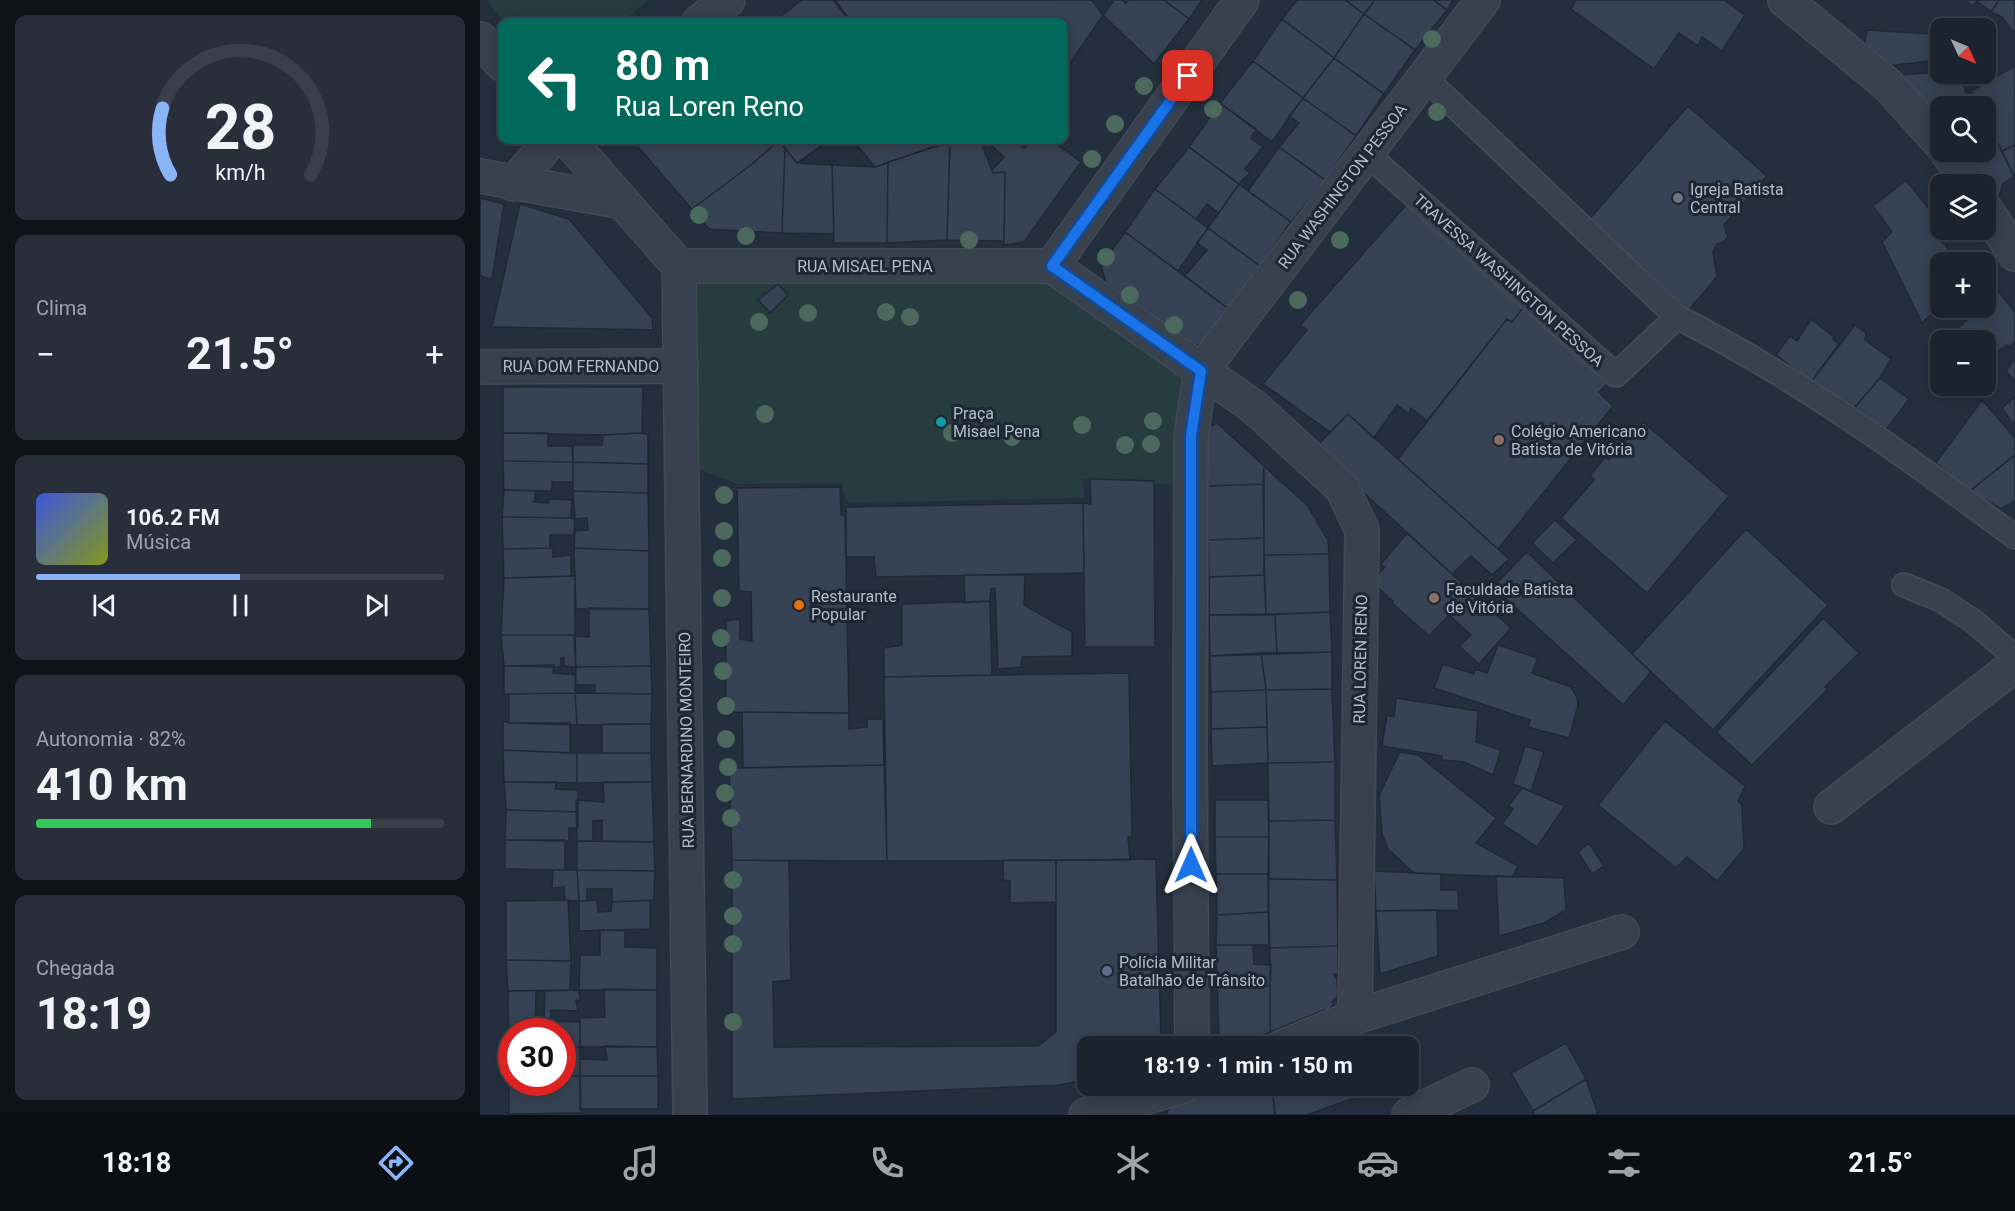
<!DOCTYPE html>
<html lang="pt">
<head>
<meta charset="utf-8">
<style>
	:root { --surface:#1b232e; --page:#282f3a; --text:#f1f3f6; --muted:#a0a4aa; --line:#39404a; --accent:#8ab4f8 }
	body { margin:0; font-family:Roboto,sans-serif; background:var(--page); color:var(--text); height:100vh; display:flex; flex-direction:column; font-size:22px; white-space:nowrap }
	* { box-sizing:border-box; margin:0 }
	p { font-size:20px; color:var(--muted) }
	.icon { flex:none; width:33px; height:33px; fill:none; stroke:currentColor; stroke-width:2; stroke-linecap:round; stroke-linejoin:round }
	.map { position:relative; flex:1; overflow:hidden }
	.details { display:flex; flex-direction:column; gap:15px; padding:15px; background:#0f1319; width:480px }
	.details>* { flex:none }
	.hud { position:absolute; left:18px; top:18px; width:570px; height:126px; border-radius:12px; box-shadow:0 3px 15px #0003,0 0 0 2px var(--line); background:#00695c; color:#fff; overflow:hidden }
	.needle { width:39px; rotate:134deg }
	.tools { position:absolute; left:1450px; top:18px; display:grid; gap:12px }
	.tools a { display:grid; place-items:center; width:66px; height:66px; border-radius:12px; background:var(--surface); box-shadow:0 3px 15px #0003,0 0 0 2px var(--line); font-size:30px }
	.speed { position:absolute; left:18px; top:1018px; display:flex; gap:12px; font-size:30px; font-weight:700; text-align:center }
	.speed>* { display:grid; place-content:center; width:78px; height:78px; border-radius:50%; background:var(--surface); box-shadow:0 3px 15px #0003,0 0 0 2px var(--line); line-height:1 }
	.speed .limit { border:9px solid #d22; background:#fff; color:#111 }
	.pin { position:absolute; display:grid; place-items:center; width:51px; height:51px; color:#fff; margin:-26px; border-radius:12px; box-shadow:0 3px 9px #0006 }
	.me { position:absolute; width:66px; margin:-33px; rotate:0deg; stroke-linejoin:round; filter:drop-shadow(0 0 4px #0008) }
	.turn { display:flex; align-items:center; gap:21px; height:126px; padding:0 18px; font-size:27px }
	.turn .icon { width:78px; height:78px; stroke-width:2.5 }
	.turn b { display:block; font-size:42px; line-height:51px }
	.big { font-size:45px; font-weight:700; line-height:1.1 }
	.details .card { flex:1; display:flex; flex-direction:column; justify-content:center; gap:9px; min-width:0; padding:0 21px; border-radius:12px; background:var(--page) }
	.details .dial { align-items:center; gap:0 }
	.dial svg { height:156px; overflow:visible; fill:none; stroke:var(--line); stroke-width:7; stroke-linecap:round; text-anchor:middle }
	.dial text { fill:var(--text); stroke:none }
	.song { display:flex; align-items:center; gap:18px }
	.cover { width:72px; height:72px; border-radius:9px; background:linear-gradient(135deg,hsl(230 70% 55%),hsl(70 70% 35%)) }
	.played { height:6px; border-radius:3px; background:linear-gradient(90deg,var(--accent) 50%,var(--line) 50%) }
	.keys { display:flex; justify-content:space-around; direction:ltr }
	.heat { display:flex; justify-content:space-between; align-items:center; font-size:33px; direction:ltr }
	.charge { height:9px; border-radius:4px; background:linear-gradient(90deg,#34c759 82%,var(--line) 0) }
	.trip { position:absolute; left:597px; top:1036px; width:342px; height:60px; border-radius:12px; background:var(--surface); box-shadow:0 3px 15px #0003,0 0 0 2px var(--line); font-weight:700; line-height:60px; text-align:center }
	.dock { display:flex; height:96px; justify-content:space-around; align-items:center; background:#0b0e12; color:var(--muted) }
	.dock .icon { width:42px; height:42px }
	.dock .selected { color:var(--accent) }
	.dock b { font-size:27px; color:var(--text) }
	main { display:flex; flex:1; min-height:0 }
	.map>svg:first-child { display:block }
</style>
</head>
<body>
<main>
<section class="details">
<div class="card dial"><svg viewBox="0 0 100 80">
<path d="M14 69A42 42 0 1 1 86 69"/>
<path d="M14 69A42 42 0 0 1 10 35" stroke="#8ab4f8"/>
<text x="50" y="56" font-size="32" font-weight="700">28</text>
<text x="50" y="72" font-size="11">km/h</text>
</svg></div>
<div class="card"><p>Clima</p>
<div class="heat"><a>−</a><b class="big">21.5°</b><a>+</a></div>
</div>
<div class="card">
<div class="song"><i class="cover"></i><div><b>106.2 FM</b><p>Música</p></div></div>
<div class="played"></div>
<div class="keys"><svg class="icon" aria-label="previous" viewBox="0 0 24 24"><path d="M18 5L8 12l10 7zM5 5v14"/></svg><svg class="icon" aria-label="pause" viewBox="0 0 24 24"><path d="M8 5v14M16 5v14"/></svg><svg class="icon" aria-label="next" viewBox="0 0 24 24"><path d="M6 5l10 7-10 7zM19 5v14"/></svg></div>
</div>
<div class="card"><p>Autonomia · 82%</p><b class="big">410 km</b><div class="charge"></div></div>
<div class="card"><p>Chegada</p><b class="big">18:19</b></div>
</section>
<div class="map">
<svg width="1535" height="1115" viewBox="0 0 1535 1115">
	<rect width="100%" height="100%" fill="#242f3e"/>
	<!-- green -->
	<path fill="#263c3f" d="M6 0H169L141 22H24Z
		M570 279 711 375 695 485 602 479 605 498 368 503 361 483 258 484 218 469V282Z"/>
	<!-- building -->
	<path fill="#364354" stroke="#1f2835" stroke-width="1.5" d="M322 0H353L371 22H293Z
		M355 0H612L623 15 584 72V22H371Z
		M634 0H642L646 3 649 0H684L709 19 674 64 623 15Z
		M684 0H722L709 19Z
		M817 0H865L884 14 854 58 802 19Z
		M865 0H895L884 14Z
		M895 0H953L967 10 935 50 884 14Z
		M953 0H973L967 10Z
		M1096 0H1244L1265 15 1242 51 1222 37 1218 46 1199 33 1174 69 1091 9Z
		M1484 0H1519L1511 12 1497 1 1493 6Z
		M1519 0H1535V34L1522 17 1511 12Z
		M884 14 935 50 904 94 854 58Z
		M802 19 854 58 823 98 773 61Z
		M1387 30 1452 34 1450 61 1391 68 1382 60Z
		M854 58 904 94 876 136 823 98Z
		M773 61 823 98 792 142 740 103Z
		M1535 66V145L1522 151 1506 120V106H1499L1491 91Z
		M1461 72V74H1479L1487 94 1480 106 1476 102 1471 106H1461V117L1451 127 1403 76Z
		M823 98 876 136 845 180 799 147 819 123 809 116Z
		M740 103 776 129 771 138 783 147 765 169 770 173 759 184 709 147Z
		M1208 106 1287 176 1244 225 1248 237 1244 242 1237 244 1233 252 1237 277 1206 313 1107 222Z
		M1512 132 1534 176 1523 184 1518 200 1506 196V184L1477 152H1506V135Z
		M158 140H299L271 165 212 209 158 147Z
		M298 140H349L317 163Z
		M299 140 305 148 302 233 229 229 212 209 271 165Z
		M373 140H462L464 143 395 167Z
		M477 140H500L513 173 525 172 524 241 467 240 470 142Z
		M505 140H533L545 148 552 140H571L601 162 544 242 524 245 525 172 513 173 512 170 524 157Z
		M470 142 467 240 407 243 408 162Z
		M1535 145V176H1534L1522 151Z
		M709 147 759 184 739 213 727 204 716 219 675 189Z
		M799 147 845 180 811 222 768 191Z
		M305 148 317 163 352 165 354 234 302 233Z
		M408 162 407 243H354L352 165 395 167Z
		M1426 180 1461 224V229L1456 233 1479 262H1461V305L1442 323 1402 242 1412 232 1393 206Z
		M759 184 811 222 780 266 728 228Z
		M675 189 728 228 698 271 645 232Z
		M934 196 1049 300 1032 322 1027 319 947 421 931 408 929 414 917 405 894 438 868 414 850 432 783 384 827 330 820 325Z
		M0 198 24 204 12 279 0 276Z
		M40 204 89 219 172 318 173 330 12 327Z
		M728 228 780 266 750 310 705 276 727 250 717 243Z
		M645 232 750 310 726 343 714 346 626 282 621 266Z
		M298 284 308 295 290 313 278 300Z
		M1518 291 1535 312V342L1528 347 1527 345 1506 360V340H1468L1478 328 1500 308H1506V302Z
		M1049 300 1134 377 1119 392 1133 406 1018 549 918 459 1027 319 1032 322Z
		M1331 319 1354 337 1353 339 1359 344 1331 382 1296 355 1310 336 1317 341Z
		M1375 325 1386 333 1385 340 1411 359 1400 378 1375 407 1373 414 1331 382Z
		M1535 358V382L1526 371Z
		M1400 378 1429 399 1406 430 1375 407Z
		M23 387H163L162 433 123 435 23 433Z
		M1535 397V426L1522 408Z
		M1502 400 1535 438V455L1490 491 1456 463Z
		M868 414 1029 559 1012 575 991 556 972 574 835 448Z
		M1163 422 1249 496 1167 593 1081 518 1114 480 1110 476 1125 457 1129 460Z
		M737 423 784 466 783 484 728 486 727 428Z
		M23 433H68V446H92L93 462 23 461Z
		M162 433 168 435V464L93 462V445H122L123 435Z
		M1535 455V501L1521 509 1490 491Z
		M23 461 93 462V482H72V491L24 490Z
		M93 462 168 464V493L93 491Z
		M784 466 828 506 848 540 849 554 784 555Z
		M610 479 674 481 675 647H605L603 503 611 504Z
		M783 484 784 538 728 540V486Z
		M360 487 361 515 365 516 369 713 246 712V621L260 619V639L272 641 271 592 259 591 257 488Z
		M24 490 56 491 54 502 69 503V499L92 500 91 518 22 517Z
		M93 491 168 493 169 551 94 548 95 531 108 530 107 518 95 519Z
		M603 503 604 573 396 577 394 557H366V507Z
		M22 517 91 518 95 519 94 535H70V548L23 549Z
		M1075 520 1097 540 1073 563 1052 543Z
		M1266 529 1348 605 1233 730 1152 654Z
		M927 533 1031 628 999 664 979 646 991 635 969 615 949 636 912 603 913 601 891 582 905 567 901 564Z
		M784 538V575L729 577 728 540Z
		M70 548 73 549V557L91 555V576L24 578 23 549Z
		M94 548 169 551V609H96Z
		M1047 552 1171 672 1143 705 1013 587Z
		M849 554 850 612 786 615 784 555Z
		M484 575H545L544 605 592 632V656L542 657 541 667 518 669 515 588 511 589 510 601 485 603Z
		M784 575 786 615H729V577Z
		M95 576V635H21L24 578Z
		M510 601 512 675 404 677V648L422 645V604Z
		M109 608 169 609 171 666 96 667 94 636 109 637Z
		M850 612 852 652 797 654 795 614Z
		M795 614 797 654 730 656 729 615Z
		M1343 618 1379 653 1345 687 1348 689 1272 765 1236 732Z
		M21 635H95L96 667 84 666V658H81L80 667 24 666Z
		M1018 645 1058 658 1052 673 1091 687 1097 698 1098 705 1089 738 1048 727 1050 720 954 688 963 664 994 674 995 669 1007 673Z
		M852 652V689L786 690 781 653Z
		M781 653 786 690 731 692 730 656Z
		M74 665 73 673 96 675 95 693 24 694V666Z
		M171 666 172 694 115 693V685H95L96 667Z
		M649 673 652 837H648L650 860 407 861 404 677Z
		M852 689 855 762 788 763 786 690Z
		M786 690 787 727 731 729V692Z
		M95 693 97 725 29 723V694Z
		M95 693 172 694 171 724 97 725Z
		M916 698 998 711 996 742 1021 750 1013 775 984 762 962 760V756L902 746 907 715 914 717Z
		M262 712 369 713V729L387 727V719H403L404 765 265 768 263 766Z
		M23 721 29 723H90V753L23 750Z
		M1185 721 1265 786 1258 801 1262 805 1264 849 1237 881 1207 857 1196 868 1118 805Z
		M122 724H171V753H122Z
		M787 727 788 763 732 766 731 729Z
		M1045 746 1064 752 1051 791 1033 784Z
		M23 750 97 753V783L24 782Z
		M920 752 938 755 1016 818 996 843 1038 866 1032 877 934 873 908 849 902 834 899 795Z
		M97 753H171L172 782 97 783Z
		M855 762V820L789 821 788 763Z
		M404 765 407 861 252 860 249 768Z
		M24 782H77L75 789 98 790V812L26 810Z
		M123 782H172L174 842 122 841V820L113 821V841H97L96 800 124 802Z
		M1042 788 1085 806 1057 847 1022 824 1033 809 1028 806Z
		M735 800H788L789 837H735Z
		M26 810 98 812V828H89V841L25 840Z
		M855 820 857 880 788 879 789 821Z
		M735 837H789V874H736Z
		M25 840H85V870L25 869Z
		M97 841 174 842 175 871 97 870Z
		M1109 843 1124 866 1112 874 1098 852Z
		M676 859 681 1041 679 1047H608V1079L580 1085 252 1099V860L309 861 311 980 293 982 294 1047 558 1046 576 1032V860Z
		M523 860H576V902L530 903V881L523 880Z
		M73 870H97L99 901 85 900 84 887 72 888Z
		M97 870 175 871 174 900 132 902V889H107V901H99Z
		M894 871 961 874V890H978L979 910 896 911Z
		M736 874H789L788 912 737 915Z
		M1016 876 1084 878 1086 910 1064 923 1019 936Z
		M788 879 857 880 858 946 790 948Z
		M85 900H88L91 961 26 960V901Z
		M117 900 118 912 131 911 132 902 170 900V929L99 931V901Z
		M957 910 958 956 900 974 896 911Z
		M788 912 789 945H736L737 915Z
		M120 930 145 931V947L177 948V990H99L100 955H120Z
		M736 945H773L774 964 791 965 790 986 737 985Z
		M858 946V975L854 974 857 980 858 992 857 997 852 1002 853 1005 848 1010H844L790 1032V948Z
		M26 960 91 961 90 990 28 991Z
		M737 985 790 986V1032L755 1047 747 1043 739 1034Z
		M124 989 177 990V1047H100V1018L125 1017Z
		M99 990 100 1001 96 1000 98 1011 71 1010V1022L64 1021 65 991Z
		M28 991H56L55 1032H32V1048L29 1049Z
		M64 1021 100 1022V1047H82V1032H65Z
		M862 1026 868 1047H807Z
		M1086 1043 1106 1079 1053 1111 1031 1073Z
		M125 1046 177 1047 178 1076H100V1059L127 1060Z
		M82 1047H100V1076H82Z
		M82 1076H100L101 1113 29 1114V1078H32V1083H82Z
		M100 1076H178V1109H100Z
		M1106 1079 1118 1115H1055L1053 1111Z
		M720 1086H792L795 1115H686L693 1098Z
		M792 1086H882L885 1094 827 1115H795Z"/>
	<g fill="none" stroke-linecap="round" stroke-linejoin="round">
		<defs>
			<path id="lane" d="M944 77 1197 317C1317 377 1427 457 1535 537
				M887 154 1136 375 1197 317
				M1424 585 1461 600 1493 621 1535 657"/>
			<path id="street" d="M1305 0 1408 85 1461 144
				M219 22 248 0
				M0 39 22 64
				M88 140 199 266 210 1115
				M1467 152 1490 184
				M0 176 143 202
				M33 184 71 140
				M1506 210 1535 254
				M199 266H572
				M572 266 774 407 862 488 882 530 875 1017
				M572 266 762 0
				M0 367 201 366
				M1351 807 1535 665
				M712 1047 710 752 711 436 721 371 1003 0
				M802 1047 875 1017 1142 932
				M606 1115 704 1086
				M929 1115 992 1085"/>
		</defs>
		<!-- lane casing -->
		<use href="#lane" stroke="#414a57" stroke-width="26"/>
		<!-- street casing -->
		<use href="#street" stroke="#414a57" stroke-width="36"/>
		<!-- lane -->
		<use href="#lane" stroke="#38414e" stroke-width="22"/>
		<!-- street -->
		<use href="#street" stroke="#38414e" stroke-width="33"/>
	</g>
	<!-- trees -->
	<g fill="#4b6a5d">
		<circle cx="952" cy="39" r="9"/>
		<circle cx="664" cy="86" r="9"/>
		<circle cx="733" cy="109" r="9"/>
		<circle cx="957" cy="112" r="9"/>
		<circle cx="635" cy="124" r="9"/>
		<circle cx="612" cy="159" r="9"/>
		<circle cx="219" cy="215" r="9"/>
		<circle cx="266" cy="236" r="9"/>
		<circle cx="489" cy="240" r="9"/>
		<circle cx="860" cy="240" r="9"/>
		<circle cx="626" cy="257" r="9"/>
		<circle cx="650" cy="295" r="9"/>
		<circle cx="818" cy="300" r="9"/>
		<circle cx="406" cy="312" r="9"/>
		<circle cx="328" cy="313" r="9"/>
		<circle cx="430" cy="317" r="9"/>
		<circle cx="279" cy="322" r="9"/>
		<circle cx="694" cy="325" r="9"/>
		<circle cx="285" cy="414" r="9"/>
		<circle cx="673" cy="421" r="9"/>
		<circle cx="602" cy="425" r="9"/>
		<circle cx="472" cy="433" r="9"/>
		<circle cx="532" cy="437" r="9"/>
		<circle cx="671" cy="444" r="9"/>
		<circle cx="645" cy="445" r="9"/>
		<circle cx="244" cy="495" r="9"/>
		<circle cx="244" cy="531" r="9"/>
		<circle cx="242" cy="558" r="9"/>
		<circle cx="242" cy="598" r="9"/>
		<circle cx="241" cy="638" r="9"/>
		<circle cx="243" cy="671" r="9"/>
		<circle cx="246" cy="706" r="9"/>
		<circle cx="246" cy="739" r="9"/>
		<circle cx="248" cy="767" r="9"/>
		<circle cx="245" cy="793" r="9"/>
		<circle cx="251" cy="818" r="9"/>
		<circle cx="253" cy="880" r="9"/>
		<circle cx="253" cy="916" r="9"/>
		<circle cx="253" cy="944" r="9"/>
		<circle cx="253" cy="1022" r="9"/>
	</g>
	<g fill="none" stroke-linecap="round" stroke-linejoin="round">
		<defs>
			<path id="route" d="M708 76 572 266 721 371 711 436V865"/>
		</defs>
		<!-- route casing -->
		<use href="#route" stroke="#114b97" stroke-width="15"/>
		<!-- route -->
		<use href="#route" stroke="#1a73e8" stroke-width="10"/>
	</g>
	<!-- markers -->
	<circle fill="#6b7280" stroke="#1d2633" stroke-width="2" cx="1198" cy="198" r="6"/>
	<circle fill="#0f9aa8" stroke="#1d2633" stroke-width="2" cx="461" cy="422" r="6"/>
	<g fill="#8d6e63" stroke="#1d2633" stroke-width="2">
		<circle cx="1019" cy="440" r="6"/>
		<circle cx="954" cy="598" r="6"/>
	</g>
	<circle fill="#e8710a" stroke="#1d2633" stroke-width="2" cx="319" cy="605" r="6"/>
	<circle fill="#5c6f8a" stroke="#1d2633" stroke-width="2" cx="627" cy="971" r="6"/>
	<g text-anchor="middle" stroke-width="6" stroke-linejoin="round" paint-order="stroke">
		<!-- street labels -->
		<g font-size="16" fill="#b4bcc9" stroke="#1d2633">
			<text transform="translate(862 186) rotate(-53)" y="6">RUA WASHINGTON PESSOA</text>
			<text x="385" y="272">RUA MISAEL PENA</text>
			<text transform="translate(1029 280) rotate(42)" y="6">TRAVESSA WASHINGTON PESSOA</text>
			<text x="101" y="372">RUA DOM FERNANDO</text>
			<text transform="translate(880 659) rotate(-89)" y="6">RUA LOREN RENO</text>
			<text transform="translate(206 740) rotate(-91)" y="6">RUA BERNARDINO MONTEIRO</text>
		</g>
		<!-- poi labels -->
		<g font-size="16" fill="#b4bcc9" stroke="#1d2633" text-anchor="start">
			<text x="1210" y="195">Igreja Batista<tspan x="1210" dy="18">Central</tspan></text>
			<text x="473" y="419">Praça<tspan x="473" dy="18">Misael Pena</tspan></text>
			<text x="1031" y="437">Colégio Americano<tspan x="1031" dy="18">Batista de Vitória</tspan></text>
			<text x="966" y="595">Faculdade Batista<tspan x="966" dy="18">de Vitória</tspan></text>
			<text x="331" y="602">Restaurante<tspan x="331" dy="18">Popular</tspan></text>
			<text x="639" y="968">Polícia Militar<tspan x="639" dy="18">Batalhão de Trânsito</tspan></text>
		</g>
	</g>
</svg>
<div class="tools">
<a><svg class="needle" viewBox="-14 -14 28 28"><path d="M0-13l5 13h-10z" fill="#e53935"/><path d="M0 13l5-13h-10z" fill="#a0a4aa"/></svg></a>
<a><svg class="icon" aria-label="search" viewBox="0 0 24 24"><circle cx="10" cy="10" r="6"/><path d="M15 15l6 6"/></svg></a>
<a><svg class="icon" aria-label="layers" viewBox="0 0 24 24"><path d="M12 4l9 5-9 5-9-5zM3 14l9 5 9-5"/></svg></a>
<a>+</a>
<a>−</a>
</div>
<div class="speed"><div class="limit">30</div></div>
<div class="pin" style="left:708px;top:76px;background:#d93025"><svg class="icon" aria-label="arrive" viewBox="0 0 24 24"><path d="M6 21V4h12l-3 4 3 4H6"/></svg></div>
<svg class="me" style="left:711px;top:865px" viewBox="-20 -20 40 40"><path d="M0-17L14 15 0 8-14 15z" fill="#1a73e8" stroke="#fff" stroke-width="4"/></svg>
<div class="trip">18:19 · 1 min · 150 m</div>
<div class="hud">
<div class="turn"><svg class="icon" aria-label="left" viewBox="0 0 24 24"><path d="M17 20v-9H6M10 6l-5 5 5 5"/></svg><div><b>80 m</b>Rua Loren Reno</div></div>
</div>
</div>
</main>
<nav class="dock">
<b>18:18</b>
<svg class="icon selected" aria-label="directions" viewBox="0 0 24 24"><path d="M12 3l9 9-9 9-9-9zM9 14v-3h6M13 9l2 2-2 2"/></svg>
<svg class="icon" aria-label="music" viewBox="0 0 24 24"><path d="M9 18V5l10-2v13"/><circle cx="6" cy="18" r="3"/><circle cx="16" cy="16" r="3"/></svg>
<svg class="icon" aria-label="phone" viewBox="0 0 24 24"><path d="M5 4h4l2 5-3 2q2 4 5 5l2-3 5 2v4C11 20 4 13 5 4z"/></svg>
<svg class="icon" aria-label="climate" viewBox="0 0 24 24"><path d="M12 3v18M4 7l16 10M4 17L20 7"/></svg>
<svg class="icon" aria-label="car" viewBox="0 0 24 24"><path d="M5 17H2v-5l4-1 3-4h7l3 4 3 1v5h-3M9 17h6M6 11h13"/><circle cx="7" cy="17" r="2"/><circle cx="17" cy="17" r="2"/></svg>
<svg class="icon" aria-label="filters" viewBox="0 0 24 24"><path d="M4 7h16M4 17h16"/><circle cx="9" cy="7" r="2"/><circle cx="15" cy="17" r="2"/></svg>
<b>21.5°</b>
</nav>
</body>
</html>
